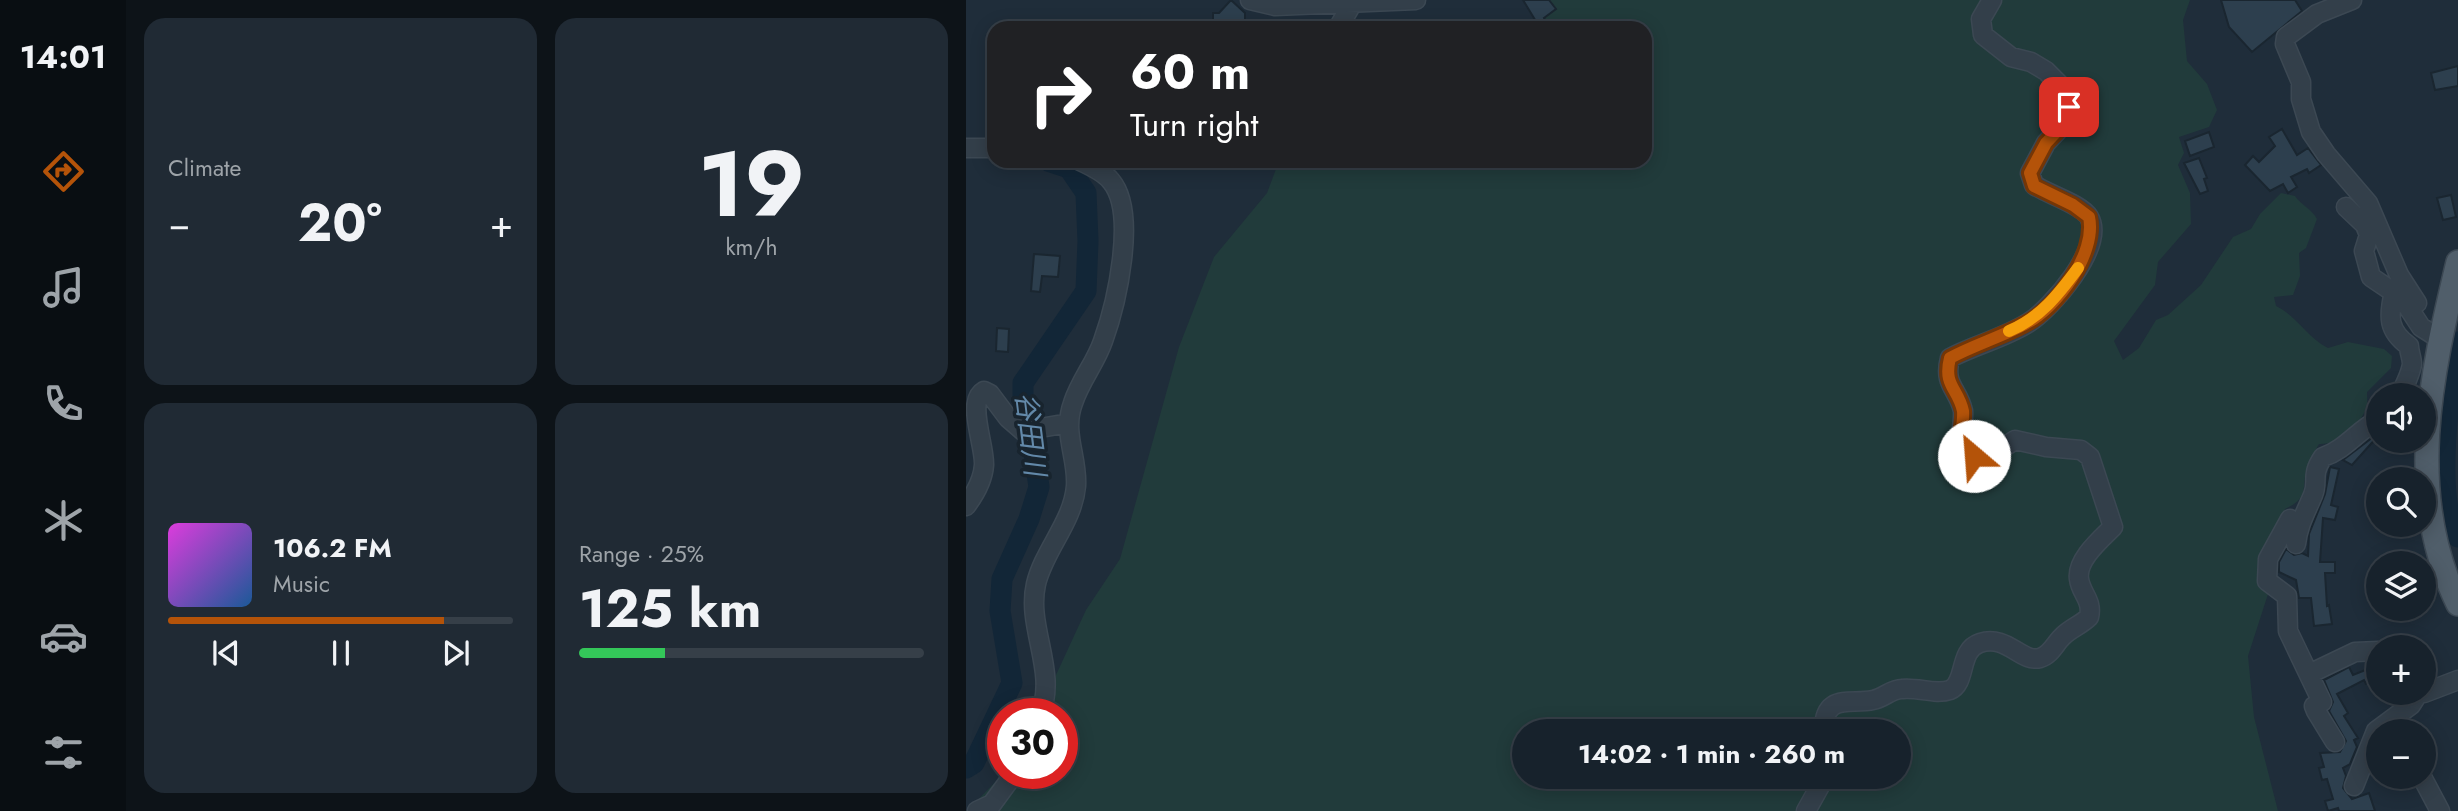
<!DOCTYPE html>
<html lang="en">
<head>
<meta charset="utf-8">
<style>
	:root { --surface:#17222c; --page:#202a34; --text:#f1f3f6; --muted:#9ea4a9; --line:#363f48; --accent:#b45309 }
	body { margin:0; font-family:Jost,"Noto Sans JP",sans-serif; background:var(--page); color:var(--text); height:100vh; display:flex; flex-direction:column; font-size:26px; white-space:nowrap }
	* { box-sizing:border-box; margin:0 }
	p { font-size:23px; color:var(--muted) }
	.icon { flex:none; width:38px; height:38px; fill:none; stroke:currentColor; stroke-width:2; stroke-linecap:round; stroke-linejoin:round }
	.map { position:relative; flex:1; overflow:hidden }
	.drawer { display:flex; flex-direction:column; gap:18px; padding:18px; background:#0d1318; width:840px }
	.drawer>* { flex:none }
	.top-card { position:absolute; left:21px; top:21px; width:665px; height:147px; border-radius:21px; box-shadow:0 4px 18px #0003,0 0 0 2px var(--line); background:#202124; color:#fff; overflow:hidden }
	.tools { position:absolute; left:1400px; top:383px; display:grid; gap:14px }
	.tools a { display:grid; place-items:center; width:70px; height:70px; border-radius:50%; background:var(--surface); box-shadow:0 4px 18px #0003,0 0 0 2px var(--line); font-size:35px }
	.speed { position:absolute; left:21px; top:698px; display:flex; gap:14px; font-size:35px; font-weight:700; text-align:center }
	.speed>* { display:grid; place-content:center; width:91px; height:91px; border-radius:50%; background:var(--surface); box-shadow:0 4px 18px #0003,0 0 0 2px var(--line); line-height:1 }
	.speed .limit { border:10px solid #d22; background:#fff; color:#111 }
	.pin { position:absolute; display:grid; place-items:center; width:60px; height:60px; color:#fff; margin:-30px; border-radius:14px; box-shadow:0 4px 10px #0006 }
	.me { position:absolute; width:77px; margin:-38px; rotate:333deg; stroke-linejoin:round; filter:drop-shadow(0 0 5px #0008) }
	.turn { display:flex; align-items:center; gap:24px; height:147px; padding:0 28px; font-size:32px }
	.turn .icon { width:91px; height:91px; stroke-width:2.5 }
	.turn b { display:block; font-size:49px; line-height:60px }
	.big { font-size:52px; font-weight:700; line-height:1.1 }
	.drawer .card { flex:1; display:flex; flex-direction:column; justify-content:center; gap:10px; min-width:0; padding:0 24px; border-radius:21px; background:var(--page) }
	.drawer .dial { align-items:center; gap:0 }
	.dial b { font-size:91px; line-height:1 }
	.song { display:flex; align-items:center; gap:21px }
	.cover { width:84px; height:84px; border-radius:10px; background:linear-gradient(135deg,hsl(300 70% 55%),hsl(210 70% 35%)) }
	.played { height:7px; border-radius:4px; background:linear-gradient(90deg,var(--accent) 80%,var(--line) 80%) }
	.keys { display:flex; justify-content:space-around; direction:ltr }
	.heat { display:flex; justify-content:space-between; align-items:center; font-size:38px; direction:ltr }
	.charge { height:10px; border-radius:5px; background:linear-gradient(90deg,#34c759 25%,var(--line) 0) }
	.drawer .tiles { flex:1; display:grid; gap:18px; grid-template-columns:repeat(2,1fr) }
	.trip { position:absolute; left:546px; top:719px; width:399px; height:70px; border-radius:35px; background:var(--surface); box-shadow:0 4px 18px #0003,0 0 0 2px var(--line); font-weight:700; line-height:70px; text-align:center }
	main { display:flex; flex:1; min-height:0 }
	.menu { display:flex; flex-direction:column; width:126px; justify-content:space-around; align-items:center; background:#090e12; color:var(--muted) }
	.menu .icon { width:49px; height:49px }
	.menu .on { color:var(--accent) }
	.menu b { font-size:32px; color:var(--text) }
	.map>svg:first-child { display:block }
</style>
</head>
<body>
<main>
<nav class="menu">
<b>14:01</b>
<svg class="icon on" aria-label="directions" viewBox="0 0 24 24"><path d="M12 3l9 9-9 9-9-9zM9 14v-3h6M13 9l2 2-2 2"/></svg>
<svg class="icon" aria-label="music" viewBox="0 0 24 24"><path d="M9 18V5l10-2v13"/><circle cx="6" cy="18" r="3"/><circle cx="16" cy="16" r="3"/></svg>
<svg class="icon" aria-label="phone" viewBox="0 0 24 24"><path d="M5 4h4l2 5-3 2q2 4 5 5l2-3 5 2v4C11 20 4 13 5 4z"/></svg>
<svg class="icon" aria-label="climate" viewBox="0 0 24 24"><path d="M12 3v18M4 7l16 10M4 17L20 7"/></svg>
<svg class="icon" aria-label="car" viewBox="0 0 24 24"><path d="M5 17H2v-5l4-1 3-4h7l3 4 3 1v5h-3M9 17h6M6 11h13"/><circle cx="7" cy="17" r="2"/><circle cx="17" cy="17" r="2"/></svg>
<svg class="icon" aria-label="filters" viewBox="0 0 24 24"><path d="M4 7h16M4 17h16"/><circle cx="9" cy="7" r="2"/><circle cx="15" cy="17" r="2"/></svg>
</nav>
<section class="drawer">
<div class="tiles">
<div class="card"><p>Climate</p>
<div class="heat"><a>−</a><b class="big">20°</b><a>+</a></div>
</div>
<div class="card dial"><b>19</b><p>km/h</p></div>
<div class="card">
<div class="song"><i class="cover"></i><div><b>106.2 FM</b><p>Music</p></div></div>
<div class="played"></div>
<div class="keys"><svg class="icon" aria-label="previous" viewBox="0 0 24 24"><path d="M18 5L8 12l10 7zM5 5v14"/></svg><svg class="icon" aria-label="pause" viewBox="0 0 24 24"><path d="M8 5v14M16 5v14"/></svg><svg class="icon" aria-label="next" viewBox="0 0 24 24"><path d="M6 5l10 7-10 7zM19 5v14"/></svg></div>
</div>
<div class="card"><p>Range · 25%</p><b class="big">125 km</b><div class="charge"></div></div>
</div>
</section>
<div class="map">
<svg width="1492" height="811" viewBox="0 0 1492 811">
	<rect width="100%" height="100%" fill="#1f2d3a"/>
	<!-- green -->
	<path fill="#213b3b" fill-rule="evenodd" d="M584 0H1224L1217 20 1221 61 1241 84 1251 110 1243 127 1213 137 1218 153 1212 165 1224 193 1225 224 1192 262 1189 285 1148 341 1157 360 1173 348 1190 320 1202 315 1235 285 1267 237 1285 229 1294 214 1315 193 1329 196C1336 206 1345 208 1351 219L1340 248 1333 253 1334 276 1327 295 1308 297 1310 306C1331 316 1341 338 1362 348L1382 342 1418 349 1426 356 1425 368 1401 392C1401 396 1402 404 1400 409 1393 426 1372 445 1353 444 1348 453 1342 461 1340 471 1336 492 1342 498 1319 509L1303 591 1282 656 1288 717 1312 811H1L37 774H96V714H72L120 610 154 559 213 347 248 257 301 193 313 161H679V28H551L574 15ZM558 732H933V777H558Z"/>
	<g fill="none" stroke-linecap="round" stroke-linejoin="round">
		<!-- river -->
		<path stroke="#122637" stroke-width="21" d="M1492 342C1484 387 1467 498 1492 537
			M0 768 8 763 46 683 34 611 36 579 63 519 73 487 67 445 57 411V383L120 291 122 241 120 193 103 168 82 161"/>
	</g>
	<!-- building -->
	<path fill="#2d3f4e" stroke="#1a2630" stroke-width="2" d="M265 0 279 13V28H247V13H253Z
		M557 0H583L590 9 578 18 584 28H574Z
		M1255 0H1329L1336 11 1286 52 1263 27Z
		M1492 66V86L1469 90 1465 73Z
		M1316 129 1331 155 1342 148 1355 165 1343 173 1341 169 1325 177 1331 187 1322 193 1317 184 1304 191 1279 165 1287 156 1293 162 1309 146 1303 137Z
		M1243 132 1248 147 1224 156 1219 141Z
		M1233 158 1241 178 1238 179 1242 191 1234 194 1218 163Z
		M1485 195 1490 217 1477 220 1471 198Z
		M68 254 94 256 92 277 76 276 74 292 65 291Z
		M31 328 43 329 42 352 30 351Z
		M1411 434 1412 436 1386 465 1377 460Z
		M1364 467 1373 469 1365 505 1372 507 1369 520 1357 518 1354 562H1369V573H1359L1361 606 1363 605 1366 624 1348 626 1345 598H1333L1330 580 1313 572V562L1320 549 1328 555 1336 553 1342 556 1343 534 1359 494Z
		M1412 665V678L1400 684 1398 680 1371 694 1382 713 1378 716 1392 738 1388 740 1391 747 1384 764 1377 768 1380 776 1377 788 1386 799 1403 793 1409 811H1373L1372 808 1362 811 1359 801 1367 799 1361 779 1356 780 1353 768 1358 767 1354 753 1374 752 1380 741 1363 711 1367 702 1358 680 1383 667 1387 675Z"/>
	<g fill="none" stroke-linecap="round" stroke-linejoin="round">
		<defs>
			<path id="minor" d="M284 0 309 6 450 0
				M1386 0 1351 14 1320 37 1319 44 1335 82V99L1345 132 1360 154 1402 203 1433 275 1451 303
				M372 28 386 4
				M0 148H28
				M1380 207 1399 225 1403 235 1398 251 1405 277 1436 298 1455 327 1474 339
				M1425 396 1434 395C1438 387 1445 373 1446 364 1446 358 1443 352 1443 346 1422 331 1422 317 1428 292
				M0 506C9 494 17 480 18 465 19 445 0 401 18 391L24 394 42 418 57 431 103 423
				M1324 519 1302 559 1301 581 1321 596 1322 631 1356 702 1348 706 1350 711 1369 742
				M1330 544C1332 525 1340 512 1347 495 1353 481 1344 476 1357 457 1379 450 1392 430 1412 420
				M1343 674 1389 652 1412 651
				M1444 693H1458L1492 680
				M74 714C92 672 60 627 70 584 78 550 107 522 110 486 112 457 96 433 107 403 114 381 130 362 137 341 150 305 172 213 145 181 138 172 125 166 114 161
				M858 732C857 692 884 705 907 700 918 698 925 689 936 689 952 687 969 695 984 690 1001 683 992 650 1014 643 1041 634 1055 663 1074 658 1085 655 1090 642 1097 636 1105 628 1115 625 1123 617 1127 600 1115 594 1113 579 1110 560 1135 539 1147 527L1124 457 1115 450 1080 447 1049 440 1023 457 1008 456 995 445C994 434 998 421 997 411 992 388 977 386 984 358 1009 345 1038 338 1062 323 1085 309 1140 246 1123 217 1115 204 1081 194 1068 185L1064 173 1080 143 1096 126 1103 107 1097 88 1080 71 1065 62 1045 57 1017 35 1015 19 1026 0
				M1456 777 1474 811
				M1388 786 1410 731 1445 705 1452 694
				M11 811 26 804 48 774
				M840 811 859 777"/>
			<path id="major" d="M1492 262C1465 375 1438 494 1492 604"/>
		</defs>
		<!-- minor casing -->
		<use href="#minor" stroke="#3c4853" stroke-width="21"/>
		<!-- major casing -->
		<use href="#major" stroke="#3c4853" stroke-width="26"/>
		<!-- minor -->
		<use href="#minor" stroke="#333f4a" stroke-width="18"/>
		<!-- major -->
		<use href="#major" stroke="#505e6a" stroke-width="23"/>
	</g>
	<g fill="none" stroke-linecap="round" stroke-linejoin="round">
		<defs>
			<path id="route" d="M1008 456 995 445C994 434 998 421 997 411 992 388 977 386 984 358 1008 345 1035 337 1059 324 1091 308 1131 253 1123 217L1107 205 1068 186 1064 173 1080 143 1096 126 1103 107"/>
		</defs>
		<!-- route casing -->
		<use href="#route" stroke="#753606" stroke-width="18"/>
		<!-- route -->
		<use href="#route" stroke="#b45309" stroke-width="12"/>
		<!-- slow -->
		<path stroke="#f59e0b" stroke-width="12" d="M1043 331C1074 318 1092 295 1112 268"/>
	</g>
	<g text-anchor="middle" stroke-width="7" stroke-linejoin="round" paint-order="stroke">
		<!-- water labels -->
		<g font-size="28" font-style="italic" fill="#6389a9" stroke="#18242e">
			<text transform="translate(65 434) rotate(83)" y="10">谷田川</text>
		</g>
	</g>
</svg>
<div class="tools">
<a><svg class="icon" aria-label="sound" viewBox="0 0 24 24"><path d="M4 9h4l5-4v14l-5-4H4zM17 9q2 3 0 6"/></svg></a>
<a><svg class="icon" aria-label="search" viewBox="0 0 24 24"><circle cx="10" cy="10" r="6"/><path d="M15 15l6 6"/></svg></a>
<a><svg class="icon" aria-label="layers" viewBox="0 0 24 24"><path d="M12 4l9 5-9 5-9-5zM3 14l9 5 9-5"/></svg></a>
<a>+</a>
<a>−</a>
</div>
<div class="speed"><div class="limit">30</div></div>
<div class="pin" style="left:1103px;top:107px;background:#d93025"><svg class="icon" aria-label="arrive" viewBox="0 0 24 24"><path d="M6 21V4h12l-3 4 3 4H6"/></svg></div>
<svg class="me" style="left:1008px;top:456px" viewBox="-20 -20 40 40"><circle r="19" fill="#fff"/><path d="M0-13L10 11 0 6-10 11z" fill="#b45309"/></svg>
<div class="trip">14:02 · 1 min · 260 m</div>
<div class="top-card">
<div class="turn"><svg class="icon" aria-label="right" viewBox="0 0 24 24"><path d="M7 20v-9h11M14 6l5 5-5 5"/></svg><div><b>60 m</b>Turn right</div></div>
</div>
</div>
</main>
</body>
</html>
